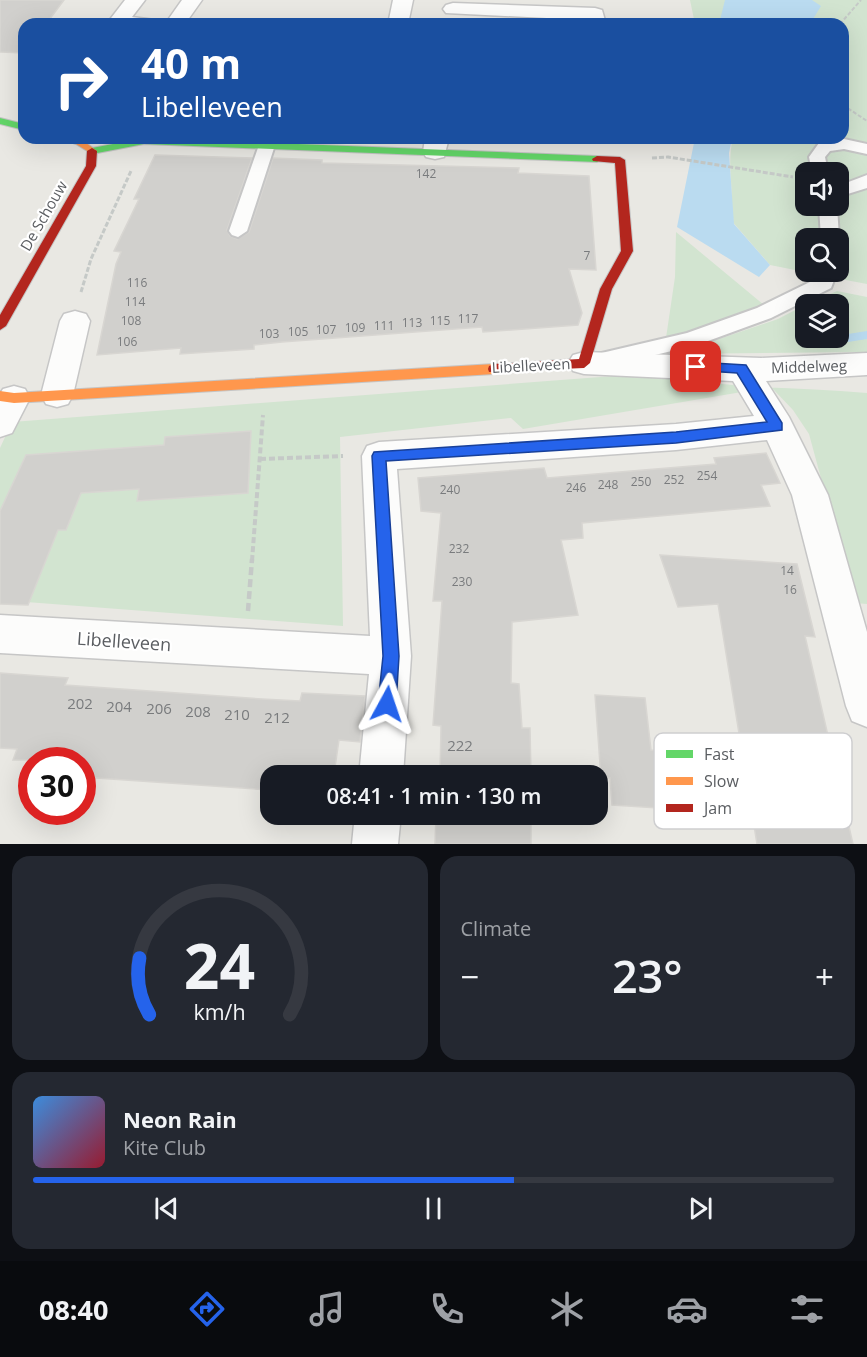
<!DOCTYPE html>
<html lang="en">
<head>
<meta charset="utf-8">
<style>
	:root { --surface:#171b24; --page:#242831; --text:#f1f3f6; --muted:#9ea1a6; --line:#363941; --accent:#2563eb }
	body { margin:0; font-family:"Open Sans",sans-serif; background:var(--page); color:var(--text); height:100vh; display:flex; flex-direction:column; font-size:22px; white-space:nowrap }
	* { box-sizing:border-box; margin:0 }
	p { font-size:20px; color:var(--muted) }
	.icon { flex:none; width:33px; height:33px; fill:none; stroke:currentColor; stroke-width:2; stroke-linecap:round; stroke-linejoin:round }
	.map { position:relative; height:844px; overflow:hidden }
	.details { display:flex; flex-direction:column; gap:12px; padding:12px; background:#0d0f14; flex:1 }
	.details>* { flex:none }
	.banner { position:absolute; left:18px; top:18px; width:831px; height:126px; border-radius:18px; box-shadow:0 6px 24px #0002; background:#1a4fa0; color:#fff; overflow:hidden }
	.controls { position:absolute; left:795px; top:162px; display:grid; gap:12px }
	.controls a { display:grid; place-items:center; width:54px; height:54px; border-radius:12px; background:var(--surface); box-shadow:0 6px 24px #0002; font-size:30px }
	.speed { position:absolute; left:18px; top:747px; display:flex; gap:12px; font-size:30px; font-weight:700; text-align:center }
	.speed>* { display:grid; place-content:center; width:78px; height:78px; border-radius:50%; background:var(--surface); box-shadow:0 6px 24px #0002; line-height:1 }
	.speed .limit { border:9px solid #d22; background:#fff; color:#111 }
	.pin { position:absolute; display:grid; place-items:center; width:51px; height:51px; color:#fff; margin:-26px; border-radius:12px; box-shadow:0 3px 9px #0006 }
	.me { position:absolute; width:66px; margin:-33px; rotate:5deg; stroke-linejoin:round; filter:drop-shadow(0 0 4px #0008) }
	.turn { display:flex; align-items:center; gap:21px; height:126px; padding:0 24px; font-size:27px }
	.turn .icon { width:78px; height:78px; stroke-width:2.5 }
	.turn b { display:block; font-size:42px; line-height:51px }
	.big { font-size:45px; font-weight:600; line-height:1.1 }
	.details .card { flex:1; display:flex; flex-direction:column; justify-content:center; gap:9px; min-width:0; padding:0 21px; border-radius:18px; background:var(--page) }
	.details .dial { align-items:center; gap:0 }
	.dial svg { height:156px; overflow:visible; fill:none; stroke:var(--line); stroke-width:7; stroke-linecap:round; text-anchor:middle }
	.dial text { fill:var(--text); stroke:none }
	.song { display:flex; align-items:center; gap:18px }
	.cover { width:72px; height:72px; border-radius:9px; background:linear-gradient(135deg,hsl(210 70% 55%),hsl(350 70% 35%)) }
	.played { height:6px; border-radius:3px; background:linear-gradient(90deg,var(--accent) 60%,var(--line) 60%) }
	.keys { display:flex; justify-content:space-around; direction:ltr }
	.heat { display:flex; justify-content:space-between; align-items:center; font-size:33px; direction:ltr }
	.details .tiles { flex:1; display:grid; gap:12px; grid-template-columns:1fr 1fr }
	.card:last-child { grid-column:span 2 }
	.trip { position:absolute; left:260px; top:765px; width:348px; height:60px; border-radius:18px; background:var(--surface); box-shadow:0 6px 24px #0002; font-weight:600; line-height:60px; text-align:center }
	.tab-bar { display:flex; height:96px; justify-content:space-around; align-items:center; background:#090b0e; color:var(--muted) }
	.tab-bar .icon { width:42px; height:42px }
	.tab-bar .selected { color:var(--accent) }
	.tab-bar b { font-size:27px; color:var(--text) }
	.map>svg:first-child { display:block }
</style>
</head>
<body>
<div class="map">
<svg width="867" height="844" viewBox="0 0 867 844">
	<rect width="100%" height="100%" fill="#e9e8e3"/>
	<!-- green -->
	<path fill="#d2e4d0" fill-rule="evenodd" d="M690 0H730L724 24H695Z
		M775 0H867V284L819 275 812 280 800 271 770 265 731 220C735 193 726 165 733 138H843V24H778ZM806 172H838V206H806ZM806 238H838V272H806Z
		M676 232 764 305 682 335 666 338 675 277Z
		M837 291 867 297V352L675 354 778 319 805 305 806 338H838V304H807Z
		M627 375 754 387C792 388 829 390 867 393V604L855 603 809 434 793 410 771 387 523 429 511 418 340 437 343 626 0 600V448L12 422Z"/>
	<!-- water -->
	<path fill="#badbf0" d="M725 0H812L821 6 810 24H719Z
		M695 138H732L729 153 734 224 770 265 759 277 677 227Z"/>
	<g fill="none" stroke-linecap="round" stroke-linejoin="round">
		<!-- stream -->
		<path fill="#badbf0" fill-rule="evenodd" d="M867 331V339L848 342 842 338 848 334Z"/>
	</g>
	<!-- building -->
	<path fill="#d1d0cd" stroke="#d8d6d2" stroke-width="1.5" d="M0 0H64L46 24H24V53L0 52Z
		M155 155 252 158 227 230 230 236 237 239 249 232 273 158 322 160V163L519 168 518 173 589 176 596 270 569 269 582 313 578 325 483 332 482 327 282 342 254 345V349L180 354 181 348 97 355 116 264 121 252 114 251 139 199H134Z
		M251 431 248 493 137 501 139 489 81 493 66 530H58L28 605 0 604V511L26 455 164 445 165 437Z
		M766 453 780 483 761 485 770 506 582 523 583 538 561 540 578 615 512 622 511 683 519 684 522 728H530L531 776H440L441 726 433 725 442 601H433L441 513 421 511 418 478 544 468 547 478 716 464 714 458Z
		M660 555 797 564 815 637 805 636 853 844H757L718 604 678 607Z
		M0 673 68 678 65 685 262 699 300 701 302 693 365 696 360 742 339 740 334 774 292 771V776H270V790L82 777V760H13L17 749 0 748Z
		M595 695 645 698 651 750 661 751 665 782 656 781 658 808 612 805 610 778H601Z
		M436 814H531V844H435Z"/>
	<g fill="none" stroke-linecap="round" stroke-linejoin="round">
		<defs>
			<path id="lane" d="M844 139 867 144V154L844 149 830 151 825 157 828 172H812L809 157 819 143Z
				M267 140 275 145 247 231 238 237 232 235 229 231 259 145Z
				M867 175V188L838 197V186Z
				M819 206H837L839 238 838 239 821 238Z
				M819 272H837L831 288 771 318 697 345 600 368 593 365 589 360 593 355 687 333 757 308 816 279Z"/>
			<path id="street" d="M125 0H145L132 17 155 20 158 24H109L108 22Z
				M182 0H202L185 24H165Z
				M393 0H413L408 24H388Z
				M453 3 595 8 602 10 606 24H586L585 20 446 13 443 9 446 5Z
				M425 138H449L444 157 435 159 426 157 423 152Z
				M75 311 86 314 90 321 73 395 68 404 57 407 46 404 41 395 60 321 64 314Z
				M584 352 761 358 867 353V375L766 381 789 417 828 495 867 632V727L852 721 846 706 792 495 767 440 676 450 397 469 411 656 403 776H359L369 674 0 653V615L370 636 362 456 367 446 379 442 676 424 754 416 733 381 584 374 573 371 568 363 573 355Z
				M14 386 25 389 30 398 12 433 0 437V394L3 389Z
				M355 814H401L398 844H352Z"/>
			<path id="fast" d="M0 118 24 124V130L0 124Z
				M144 138 597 156 602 159 597 162 144 144 92 154 87 151 92 148Z"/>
			<path id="slow" d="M58 138 82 140 97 151 92 154 76 144Z
				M494 364 500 369 494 374 14 403 0 401V391L14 393Z"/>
			<path id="jam" d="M92 148 97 151 96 166 6 326 0 330V315L86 166 87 151Z
				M597 156 620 157 625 160 633 251 612 289 590 363 584 368 489 372 488 369 489 366 494 364 579 359 600 289 621 251 615 163 593 161 592 159Z"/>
		</defs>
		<!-- lane casing -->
		<use href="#lane" stroke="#c6c6c6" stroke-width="4"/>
		<!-- street casing -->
		<use href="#street" stroke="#c6c6c6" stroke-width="3"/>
		<!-- fast casing -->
		<use href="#fast" stroke="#c5c5c5" stroke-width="2"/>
		<!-- slow casing -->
		<use href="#slow" stroke="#c5c5c5" stroke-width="2"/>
		<!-- jam casing -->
		<use href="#jam" stroke="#c5c5c5" stroke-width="2"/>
		<!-- path-far3 -->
		<path stroke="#c5c9c7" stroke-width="2" stroke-dasharray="4 2" stroke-linecap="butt" d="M840 24 861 0
			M843 105 867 121"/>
		<!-- path-far2 -->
		<path stroke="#c5c9c7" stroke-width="3" stroke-dasharray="5 2" stroke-linecap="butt" d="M652 158 668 157 793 177
			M81 292 91 259 131 171"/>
		<!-- path-far1 -->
		<path stroke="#c5c9c7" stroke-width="4" stroke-dasharray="6 3" stroke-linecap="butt" d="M260 459 343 456
			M252 561 263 415"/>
		<!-- path -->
		<path stroke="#c5c9c7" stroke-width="4.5" stroke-dasharray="8 4" stroke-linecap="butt" d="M248 611 252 559"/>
		<!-- lane -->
		<use href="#lane" fill="#fcfcfb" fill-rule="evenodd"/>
		<!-- street -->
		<use href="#street" fill="#fcfcfb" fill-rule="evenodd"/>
		<!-- fast -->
		<use href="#fast" fill="#63d668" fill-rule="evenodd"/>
		<!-- slow -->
		<use href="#slow" fill="#ff974d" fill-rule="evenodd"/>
		<!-- jam -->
		<use href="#jam" fill="#b3261e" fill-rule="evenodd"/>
	</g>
	<!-- route -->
	<path fill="#2563eb" stroke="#184099" stroke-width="1.5" d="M696 362 746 365 782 423V430L676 443 386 461 399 656 396 704 393 710 387 712 381 710 378 704 383 656 372 456 374 452 676 432 767 422 737 373 692 370V364Z"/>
	<g text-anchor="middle" stroke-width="4.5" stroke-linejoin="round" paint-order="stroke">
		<!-- number labels -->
		<g font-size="12" fill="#797b7d">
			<text x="426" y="178">142</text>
			<text x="587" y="260">7</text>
			<text x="137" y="287">116</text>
			<text x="135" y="306">114</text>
			<text x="468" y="323">117</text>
			<text x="131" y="325">108</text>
			<text x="440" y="325">115</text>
			<text x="412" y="327">113</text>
			<text x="384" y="330">111</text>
			<text x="355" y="332">109</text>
			<text x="326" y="334">107</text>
			<text x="298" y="336">105</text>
			<text x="269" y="338">103</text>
			<text x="127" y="346">106</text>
			<text x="707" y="480">254</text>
			<text x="674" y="484">252</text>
			<text x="641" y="486">250</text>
			<text x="608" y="489">248</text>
			<text x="576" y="492">246</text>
			<text x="450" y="494">240</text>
			<text x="459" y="553">232</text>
			<text x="787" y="575">14</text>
			<text x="462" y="586">230</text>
			<text x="790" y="594">16</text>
		</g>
		<!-- street labels -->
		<g font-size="15" fill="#5a5d61" stroke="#fff">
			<text transform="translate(44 216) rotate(-60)" y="5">De Schouw</text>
			<text transform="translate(531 366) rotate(-3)" y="5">Libelleveen</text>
			<text transform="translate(809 367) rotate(-2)" y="5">Middelweg</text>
		</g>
		<!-- near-number labels -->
		<g font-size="15" fill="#797b7d">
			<text x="80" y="709">202</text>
			<text x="119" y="712">204</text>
			<text x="159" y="714">206</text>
			<text x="198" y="717">208</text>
			<text x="237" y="720">210</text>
			<text x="277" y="723">212</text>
			<text x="460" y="751">222</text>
		</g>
		<!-- near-street labels -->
		<g font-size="18" fill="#5a5d61" stroke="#fff">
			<text transform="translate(124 642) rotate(4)" y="6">Libelleveen</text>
		</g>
	</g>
	<!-- legend -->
	<rect x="654" y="733" width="198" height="96" rx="9" fill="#fff" stroke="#ceced0" stroke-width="1.5"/>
	<rect x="666" y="750" width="27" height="8" fill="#63d668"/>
	<rect x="666" y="777" width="27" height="8" fill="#ff974d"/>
	<rect x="666" y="804" width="27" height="8" fill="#b3261e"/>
	<g font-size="16" fill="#5a5d61">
		<text x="704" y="760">Fast</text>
		<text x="704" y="787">Slow</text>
		<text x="704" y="814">Jam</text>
	</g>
</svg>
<div class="controls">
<a><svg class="icon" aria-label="sound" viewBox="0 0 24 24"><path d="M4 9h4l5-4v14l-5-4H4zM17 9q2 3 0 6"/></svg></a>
<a><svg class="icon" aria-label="search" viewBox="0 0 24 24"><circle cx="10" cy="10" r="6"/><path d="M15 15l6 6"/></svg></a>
<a><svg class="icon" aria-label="layers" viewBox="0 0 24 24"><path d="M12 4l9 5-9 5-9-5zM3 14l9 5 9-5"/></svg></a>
</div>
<div class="speed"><div class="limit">30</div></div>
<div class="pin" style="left:696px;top:367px;background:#d93025"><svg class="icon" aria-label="arrive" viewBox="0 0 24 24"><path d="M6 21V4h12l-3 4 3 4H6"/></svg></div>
<svg class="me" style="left:387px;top:704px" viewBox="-20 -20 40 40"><path d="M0-17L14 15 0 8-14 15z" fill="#2563eb" stroke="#fff" stroke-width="4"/></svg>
<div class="trip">08:41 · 1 min · 130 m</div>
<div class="banner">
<div class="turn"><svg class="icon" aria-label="right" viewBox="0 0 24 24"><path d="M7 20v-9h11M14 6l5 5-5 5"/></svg><div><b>40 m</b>Libelleveen</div></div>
</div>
</div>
<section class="details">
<div class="tiles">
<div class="card dial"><svg viewBox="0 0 100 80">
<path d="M14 69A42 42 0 1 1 86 69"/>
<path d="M14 69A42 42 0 0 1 9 40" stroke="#2563eb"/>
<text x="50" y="56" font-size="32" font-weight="700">24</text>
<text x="50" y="72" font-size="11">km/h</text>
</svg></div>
<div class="card"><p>Climate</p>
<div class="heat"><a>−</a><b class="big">23°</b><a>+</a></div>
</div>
<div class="card">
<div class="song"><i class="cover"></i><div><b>Neon Rain</b><p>Kite Club</p></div></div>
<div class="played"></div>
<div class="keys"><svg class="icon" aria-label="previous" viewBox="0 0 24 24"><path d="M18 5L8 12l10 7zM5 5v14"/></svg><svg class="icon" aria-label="pause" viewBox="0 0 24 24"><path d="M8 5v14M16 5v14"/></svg><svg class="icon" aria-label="next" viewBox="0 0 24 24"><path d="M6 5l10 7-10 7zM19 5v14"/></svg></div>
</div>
</div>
</section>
<nav class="tab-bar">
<b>08:40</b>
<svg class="icon selected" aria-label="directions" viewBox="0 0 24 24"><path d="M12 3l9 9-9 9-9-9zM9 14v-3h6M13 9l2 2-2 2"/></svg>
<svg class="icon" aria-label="music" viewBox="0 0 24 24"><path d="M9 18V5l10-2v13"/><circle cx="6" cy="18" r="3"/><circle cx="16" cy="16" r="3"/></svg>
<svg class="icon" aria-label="phone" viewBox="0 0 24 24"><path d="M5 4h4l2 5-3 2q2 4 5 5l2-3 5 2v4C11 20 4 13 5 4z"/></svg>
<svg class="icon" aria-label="climate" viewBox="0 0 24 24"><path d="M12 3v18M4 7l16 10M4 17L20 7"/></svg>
<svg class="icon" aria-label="car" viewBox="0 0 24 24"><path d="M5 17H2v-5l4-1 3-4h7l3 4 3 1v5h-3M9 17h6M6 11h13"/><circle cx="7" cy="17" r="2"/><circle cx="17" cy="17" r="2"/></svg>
<svg class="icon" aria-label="filters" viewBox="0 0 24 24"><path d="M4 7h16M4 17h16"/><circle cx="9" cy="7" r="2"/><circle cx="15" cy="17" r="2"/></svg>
</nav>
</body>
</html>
